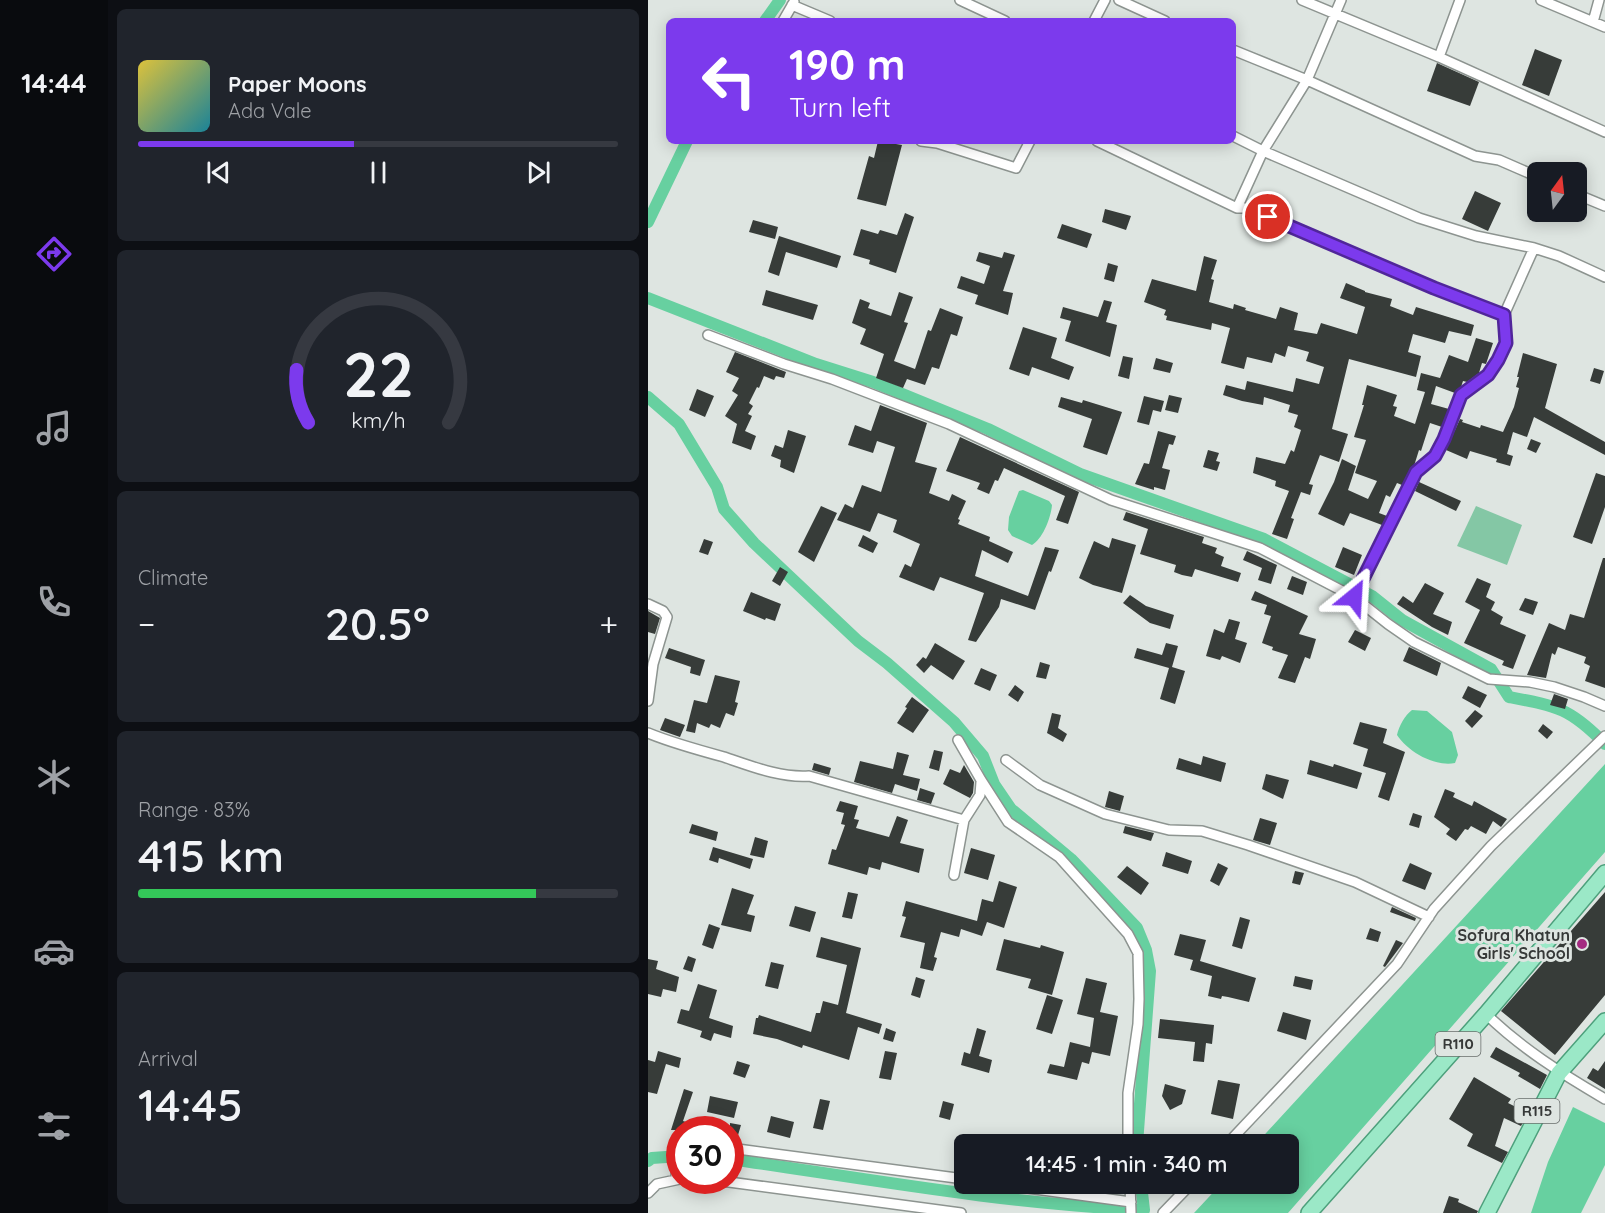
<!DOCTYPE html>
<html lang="en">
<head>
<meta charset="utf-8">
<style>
	:root { --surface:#171b24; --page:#20242c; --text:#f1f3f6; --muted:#9ea1a6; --line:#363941; --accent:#7c3aed }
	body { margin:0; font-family:Quicksand,sans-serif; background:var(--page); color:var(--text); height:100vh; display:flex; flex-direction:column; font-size:22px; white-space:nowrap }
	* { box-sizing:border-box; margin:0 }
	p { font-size:20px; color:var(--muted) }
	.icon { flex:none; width:33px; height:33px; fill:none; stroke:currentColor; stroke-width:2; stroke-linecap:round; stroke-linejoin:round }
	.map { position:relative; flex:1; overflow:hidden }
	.panel { display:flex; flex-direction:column; gap:9px; padding:9px; background:#0d0f14; width:540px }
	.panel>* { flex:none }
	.hud { position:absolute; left:18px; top:18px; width:570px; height:126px; border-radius:9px; box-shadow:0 3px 15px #0003; background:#7c3aed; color:#fff; overflow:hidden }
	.needle { width:39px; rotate:15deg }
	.tools { position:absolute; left:879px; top:162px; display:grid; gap:12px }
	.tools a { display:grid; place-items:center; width:60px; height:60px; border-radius:9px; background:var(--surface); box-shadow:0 3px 15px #0003; font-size:30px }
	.speed { position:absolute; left:18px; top:1116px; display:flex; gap:12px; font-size:30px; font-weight:700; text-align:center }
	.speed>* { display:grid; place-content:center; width:78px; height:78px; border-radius:50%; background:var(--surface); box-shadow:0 3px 15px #0003; line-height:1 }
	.speed .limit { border:9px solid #d22; background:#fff; color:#111 }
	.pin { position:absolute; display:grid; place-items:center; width:51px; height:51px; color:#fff; margin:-26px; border:3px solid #fff; border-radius:50%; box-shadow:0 2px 6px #0007 }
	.me { position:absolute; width:66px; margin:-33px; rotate:27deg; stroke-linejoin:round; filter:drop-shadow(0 0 4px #0008) }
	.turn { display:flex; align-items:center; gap:21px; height:126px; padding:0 24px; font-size:27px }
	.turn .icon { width:78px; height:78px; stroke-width:2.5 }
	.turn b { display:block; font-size:42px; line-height:51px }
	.big { font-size:45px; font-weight:600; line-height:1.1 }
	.panel .card { flex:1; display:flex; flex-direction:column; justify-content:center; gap:9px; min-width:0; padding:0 21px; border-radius:9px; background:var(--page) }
	.panel .dial { align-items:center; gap:0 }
	.dial svg { height:156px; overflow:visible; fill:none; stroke:var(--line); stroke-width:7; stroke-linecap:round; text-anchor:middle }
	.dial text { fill:var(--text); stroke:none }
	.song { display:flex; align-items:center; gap:18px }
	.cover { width:72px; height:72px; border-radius:9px; background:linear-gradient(135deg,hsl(50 70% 55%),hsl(190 70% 35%)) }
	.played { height:6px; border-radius:3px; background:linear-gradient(90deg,var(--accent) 45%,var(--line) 45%) }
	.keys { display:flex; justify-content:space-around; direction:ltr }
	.heat { display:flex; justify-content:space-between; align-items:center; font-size:33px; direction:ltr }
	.charge { height:9px; border-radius:4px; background:linear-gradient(90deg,#34c759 83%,var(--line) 0) }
	.trip { position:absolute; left:306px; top:1134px; width:345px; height:60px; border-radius:9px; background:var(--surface); box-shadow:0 3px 15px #0003; font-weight:600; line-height:60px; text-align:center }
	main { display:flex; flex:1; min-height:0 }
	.dock { display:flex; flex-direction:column; width:108px; justify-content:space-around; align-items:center; background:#090b0e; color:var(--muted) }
	.dock .icon { width:42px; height:42px }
	.dock .current { color:var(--accent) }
	.dock b { font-size:27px; color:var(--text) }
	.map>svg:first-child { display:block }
</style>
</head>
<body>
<main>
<nav class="dock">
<b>14:44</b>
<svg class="icon current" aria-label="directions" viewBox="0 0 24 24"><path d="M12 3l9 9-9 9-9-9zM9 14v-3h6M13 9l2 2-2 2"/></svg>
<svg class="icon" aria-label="music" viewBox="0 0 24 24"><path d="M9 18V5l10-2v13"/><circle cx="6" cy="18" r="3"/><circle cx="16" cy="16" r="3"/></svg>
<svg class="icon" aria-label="phone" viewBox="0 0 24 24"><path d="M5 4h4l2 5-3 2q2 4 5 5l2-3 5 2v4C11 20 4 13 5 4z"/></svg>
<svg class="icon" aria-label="climate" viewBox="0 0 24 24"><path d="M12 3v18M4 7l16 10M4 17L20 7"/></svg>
<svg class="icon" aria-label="car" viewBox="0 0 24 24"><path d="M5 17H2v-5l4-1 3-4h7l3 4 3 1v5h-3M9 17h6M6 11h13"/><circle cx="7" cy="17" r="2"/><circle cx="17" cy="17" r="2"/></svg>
<svg class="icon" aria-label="filters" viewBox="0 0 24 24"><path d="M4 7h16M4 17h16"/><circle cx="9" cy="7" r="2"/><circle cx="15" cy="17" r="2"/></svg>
</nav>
<section class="panel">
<div class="card">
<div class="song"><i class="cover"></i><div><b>Paper Moons</b><p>Ada Vale</p></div></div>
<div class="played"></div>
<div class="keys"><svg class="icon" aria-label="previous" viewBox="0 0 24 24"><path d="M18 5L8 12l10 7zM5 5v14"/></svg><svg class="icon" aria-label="pause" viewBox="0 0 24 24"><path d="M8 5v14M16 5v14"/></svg><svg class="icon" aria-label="next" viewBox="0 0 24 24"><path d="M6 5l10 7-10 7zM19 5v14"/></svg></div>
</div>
<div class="card dial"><svg viewBox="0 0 100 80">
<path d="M14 69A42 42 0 1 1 86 69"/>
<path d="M14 69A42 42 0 0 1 8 42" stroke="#7c3aed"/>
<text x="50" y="56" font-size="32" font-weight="700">22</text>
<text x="50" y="72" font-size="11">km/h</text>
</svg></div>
<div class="card"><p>Climate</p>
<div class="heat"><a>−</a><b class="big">20.5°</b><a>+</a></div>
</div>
<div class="card"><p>Range · 83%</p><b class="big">415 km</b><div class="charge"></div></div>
<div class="card"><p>Arrival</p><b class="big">14:45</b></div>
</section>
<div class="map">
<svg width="957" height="1213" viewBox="0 0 957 1213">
	<rect width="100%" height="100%" fill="#dee5e1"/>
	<!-- green -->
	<path fill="#84c7a5" d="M828 506 874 525 859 565 809 546Z"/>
	<!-- water -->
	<path fill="#67d0a0" d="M375 490 401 501 404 505C403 517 395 539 384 545L364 536 360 530 361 517 371 491Z
		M764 710 779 711 804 732 810 755 807 763C787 767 760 752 749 735 751 726 757 715 764 710Z
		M957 764V852L640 1213H546L573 1184H640V1144H608Z
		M925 1107 957 1123V1165L933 1213H883L900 1162Z"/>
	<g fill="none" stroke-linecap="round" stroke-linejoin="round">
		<!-- canal -->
		<path stroke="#67d0a0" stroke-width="12" d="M117 21 132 0
			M0 222 39 141
			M0 298 168 364 225 382 340 429 432 474 616 539 724 596 754 620 843 669 861 697C909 706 922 708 957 744
			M0 397 31 424 69 487 76 509 106 543 210 641 239 663 306 722 335 756 346 784 363 809 423 859 489 928 498 950 502 971 489 1144
			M82 1159C220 1179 358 1204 496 1210L493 1184
			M0 1161 4 1158 32 1156"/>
	</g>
	<!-- building -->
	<path fill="#373c39" d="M887 49 914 60 901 96 874 85Z
		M789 63 831 82 822 106 779 91Z
		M230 141 254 145 238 206 209 199 221 156 226 158Z
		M827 191 853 203 840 231 814 219Z
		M457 209 483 216 478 230 454 222Z
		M257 213 266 217 248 273 221 264 222 260 205 255 213 229 230 234 232 230 249 235Z
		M105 220 130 227 127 239 101 232Z
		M414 224 444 234 439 248 409 238Z
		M131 236 193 256 189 268 138 252 131 276 120 272Z
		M331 252 354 258 356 252 367 255 355 291 365 293 360 315 327 304 330 295 309 288 313 276 336 284 342 266 328 261Z
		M556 256 569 260 563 279 566 280 561 302 585 309 586 304 598 308 597 310 628 319 632 307 650 313 646 330 669 334 673 323 709 334 717 307 692 298 698 283 717 291V292L744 299 742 306 765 315 768 307 826 325 823 336 801 331 797 343 765 334 760 352 773 356 768 377 701 359 684 429 700 434 691 462 672 455 661 484 665 485 662 495 653 492 643 518 646 519 639 539 624 534 641 491 627 486 628 481 605 473 608 457 637 464 643 450 646 452 653 430 646 427 650 415 640 412 642 405 616 397 615 405 594 401 575 395 578 385 597 390 599 381 645 392 648 378 671 384 676 367 658 361 661 352 640 346 637 357 627 353 624 363 599 357 596 369 573 363 582 328 564 323 563 330 518 320 519 316 516 315 518 310 496 302 504 279 548 291Z
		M460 263 470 266 466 282 456 279Z
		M118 290 170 305 165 320 114 305Z
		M251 292 265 297 256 322 260 323 246 361 267 369 280 330 283 331 292 308 315 317 309 336 303 334 291 369 284 367 277 385 259 379 255 388 228 378 236 354 212 344 218 329 204 323 212 299 222 303 220 308 243 316Z
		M456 300 464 302 458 322 469 325 462 357 417 341 423 321 412 318 415 307 450 317Z
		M375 327 409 338 403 358 426 367 421 380 384 367 381 376 361 369Z
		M828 338 845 343 838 364 834 363 831 373 819 382 815 381 813 387 807 393 788 386 783 404 801 409 794 427 782 423 773 451 771 450 766 466 754 485 749 483 742 497 738 495 731 513 739 516 734 525 702 513 696 526 670 514 686 482 694 459 708 466 700 490 720 499 729 481 707 473 718 440 706 437 716 405H714L719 385 749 395 745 406 749 407 746 416 767 424 777 392 769 390 773 373 792 378 801 355 820 362Z
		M87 352 138 372 136 378 128 376 126 380 116 376 111 388 109 387 101 403 105 406 100 414 104 416 97 431 108 436 103 450 84 443 89 424 77 416 90 395 84 391 91 378 78 372Z
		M875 353 909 364 897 408 957 442V455L886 417 879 437 865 432 859 454 865 456 862 466 848 462 849 459 822 451 819 459 798 450 812 419 815 420 814 422 832 428 833 425 855 432 866 407 871 388 868 387 871 377H869Z
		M475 356 485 358 481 379 470 376Z
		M508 358 525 363 522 373 505 369Z
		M946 368 956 371 952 384 942 381Z
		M49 389 66 396 57 417 41 410Z
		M521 395 534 398 530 413 517 410Z
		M496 396 516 401 513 412 505 410 501 425 489 422Z
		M413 397 434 403 435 400 474 412 459 455 435 447 444 419 410 407Z
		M232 405 279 423 267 462 289 468 281 493 301 501 304 494 318 501 310 519 312 520 310 524 342 537 341 541 365 552 360 563 334 550 327 576 380 596 397 547 411 550 403 572 401 571 387 610 353 599 351 607 328 642 320 640 336 593 292 577 286 591 251 577 257 564 263 567 272 544 245 532 249 520 230 513 222 532 189 520 197 504 205 508 214 485 233 492 247 447 229 441 225 453 200 445 207 425 223 431Z
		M140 430 158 436 146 473 132 467 133 460 123 456 127 445 135 448Z
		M510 431 528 436 525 445 521 444 514 468 522 470 517 490 506 487V490L487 484 496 463 501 464Z
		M312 437 431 492 420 524 408 520 417 496 356 468 350 481 347 480 341 494 329 489 332 483 298 471Z
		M883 439 893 443 888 453 879 449Z
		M560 450 571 453 568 461 572 462 569 471 555 467Z
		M948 473 957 476V507L944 544 925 537Z
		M771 482 813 501 808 511 767 491Z
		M173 506 189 513 166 562 150 552Z
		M478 512 556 537 554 543 569 548 567 553 576 557 573 566 593 573 590 582 547 569 544 577 534 575 526 572 528 565 492 554 500 529 475 520Z
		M215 535 230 543 225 553 210 546Z
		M464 538 488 545 474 593 445 585 431 578 446 541 461 548Z
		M56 539 65 542 60 555 51 552Z
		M695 547 714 555 706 575 687 567Z
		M599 551 629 565 623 584 610 580 614 568 595 560Z
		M955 558H957V688L937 681 942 666 936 663 938 657 910 647 907 655 904 653 898 678 879 675 901 623 917 630 922 614 936 618Z
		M132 567 140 572 132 586 124 581Z
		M644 576 659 582 655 595 639 589Z
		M829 578 843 584 838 597 847 602 843 610 855 617 852 624 878 635 865 669 854 665 856 661 816 643 832 610 817 602Z
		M777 583 796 593 785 614 804 622 800 635 784 627 749 604 755 596 765 603Z
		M607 591 660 616 651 634 668 639 662 659 657 657 647 683 630 678 640 655 624 650 625 647 614 643 623 616 616 614 619 605 603 600Z
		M103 592 133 604 127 621 118 618 117 620 95 611Z
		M482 595 498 606 526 615 522 629 502 623 475 603Z
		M877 598 890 602 885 615 871 610Z
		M0 611 12 618 7 634 0 632Z
		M581 619 592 622 587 639 599 643 592 663 574 656 572 660 558 656 566 629 576 633Z
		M707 630 723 638 717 651 700 642Z
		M287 643 317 661 305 680 283 665 276 673 268 665 275 657 278 659Z
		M518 643 530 646 524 667 537 671 527 704 512 699 521 668 486 658 489 648 514 655Z
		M761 647 793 663 789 676 755 661Z
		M21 648 57 660 52 676 42 673 43 667 17 658Z
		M392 662 402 665 398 679 388 677Z
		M333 668 349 675 342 691 326 684Z
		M67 675 92 681 87 702 90 703 86 716 78 713 72 728 63 724 61 728 49 723 47 733 38 731 46 700 59 703Z
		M367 685 376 692 370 702 360 695Z
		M820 686 839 695 832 708 814 698Z
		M906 694 920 699 917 709 902 705Z
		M264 697 281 710 265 733 249 723 259 708 257 707Z
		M827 710 835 716 824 728 817 721Z
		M404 713 413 715 410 728 419 734 415 742 399 733Z
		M17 718 37 725 32 737 12 730Z
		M712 722 739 729 735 743 757 752 741 801 730 797 738 773 715 766 720 749 705 744Z
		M895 724 905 732 899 739 890 731Z
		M286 750 295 752 291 771 281 768Z
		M249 752 261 755 255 775 272 779 269 791 247 784 244 793 206 782 212 761 245 769Z
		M555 756 578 763 573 782 528 769 531 758 553 765Z
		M662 760 685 767 686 764 714 773 709 789 659 774Z
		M166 763 183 768 181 775 164 770Z
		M316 765 326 782 325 793 322 798 295 784 302 769 312 773Z
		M618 774 641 780 635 799 614 789Z
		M272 788 287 793 283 804 269 800Z
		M797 789 807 793 805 797 824 806 826 801 859 819 853 827 845 821 838 834 823 826 820 830 817 829 808 841 798 834 802 829 786 817Z
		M461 791 476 796 472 811 457 807Z
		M192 801 210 806 206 819 211 820 208 828 241 837 249 816 260 820 252 843 276 849 271 873 234 862 232 870 221 867 219 875 180 864 184 849 188 850 197 825 193 824 196 813 188 811Z
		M765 813 774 816 771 828 761 825Z
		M612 818 629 823 622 845 605 840Z
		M44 824 70 832 68 841 41 833Z
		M477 826 506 833 503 841 475 833Z
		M107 837 120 841 116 858 102 855Z
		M65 847 105 859 102 869 71 858 70 863 61 860Z
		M323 848 347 855 340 880 316 873Z
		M518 852 544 861 540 874 514 866Z
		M570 863 580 868 571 886 562 881Z
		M762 863 784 873 777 890 754 881Z
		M479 866 501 883 493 895 469 877Z
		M647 871 656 873 652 885 644 883Z
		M351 881 369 887 356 928 339 922 334 936 313 929 311 937 293 932 286 957 289 958 285 971 272 968 277 943 252 937 258 917 254 916 258 901 329 921 334 899 345 902Z
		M84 888 106 895 99 914 107 916 103 932 73 925Z
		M200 892 210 894 204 919 194 917Z
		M957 892V995L907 1055 853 1011Z
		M147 906 168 912 162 932 141 926Z
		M744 907 768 918 767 921 742 912Z
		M592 917 602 920 594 949 584 946Z
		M61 924 72 928 65 949 54 945Z
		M722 928 733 932 730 942 718 939Z
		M532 934 558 940 552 961 608 978 601 1002 580 997 574 996 573 999 560 996 564 976 542 970 545 960 526 955Z
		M173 937 213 948 198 1013 234 1024 231 1034 210 1027 201 1060 155 1045 154 1048 129 1039 105 1034 108 1018H110L111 1015 163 1032 168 1013H172L175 1001 190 1005 199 965 168 957Z
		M356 939 392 948 393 945 416 952 404 995 380 988 383 979 348 970Z
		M748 940 755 943 737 967 735 966Z
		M40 956 48 959 44 972 35 969Z
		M0 959 10 961 8 969 31 977 28 992 15 989 13 997 0 994Z
		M123 962 136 965 130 989 117 986Z
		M647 976 665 980 663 990 645 986Z
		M268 977 277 980 272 998 263 995Z
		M438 978 459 983 452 1012 470 1016 462 1056 444 1052 441 1064 434 1062 429 1080 399 1073 402 1064 416 1067 422 1042 442 1047 446 1018 429 1014Z
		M50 984 69 990 61 1018 85 1026 83 1038 66 1033 63 1041 52 1037 54 1031 29 1023 33 1009 41 1011Z
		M399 995 415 1000 404 1034 388 1029Z
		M635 1012 663 1020 658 1040 629 1031Z
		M512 1019 566 1025 564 1044 558 1043 556 1062 545 1061 547 1042 510 1038Z
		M238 1028 248 1032 245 1042 235 1039Z
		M329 1028 338 1031 331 1056 344 1060 341 1073 313 1065 316 1052 322 1054Z
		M848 1047 899 1075 892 1089 870 1076 872 1073 842 1057Z
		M10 1051 33 1058 31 1068 18 1064 9 1094 0 1092V1060L7 1062Z
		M237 1051 249 1053 243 1080 231 1078Z
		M89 1061 102 1065 97 1078 85 1074Z
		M957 1061V1089L939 1078 945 1068 950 1071Z
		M826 1077 863 1099 860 1103 880 1113 873 1126 856 1118 847 1146 860 1152 854 1163 819 1146 825 1134 801 1119Z
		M570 1080 592 1084 585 1119 563 1114Z
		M517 1084 538 1090 534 1104 522 1110 514 1096Z
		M36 1089 45 1092 35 1121 38 1122 36 1130H23Z
		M62 1096 90 1102 86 1118 59 1112Z
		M172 1099 182 1101 175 1130 165 1128Z
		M295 1101 306 1104 302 1120 291 1117Z
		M123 1116 146 1122 142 1138 119 1132Z
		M82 1123 93 1125 88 1142 82 1141Z
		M432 1184H475V1194L432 1188Z
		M801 1196 811 1199 810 1202 830 1211 829 1213H795Z"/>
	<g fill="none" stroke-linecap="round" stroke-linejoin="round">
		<defs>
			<path id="minor" d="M312 0 357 21
				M471 0 517 21
				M654 0 791 57 957 132
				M893 0 957 27
				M144 5 182 21
				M135 21 146 2
				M446 21 457 0
				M945 22 951 0
				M585 50 659 80 827 156 851 160 890 177
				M791 57 812 0
				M585 136 615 151 771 218 828 236 886 248 911 256 957 277
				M273 141 289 143 368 168 382 141
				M449 141 589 208H599L786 288 856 315
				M928 194 957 206
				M589 208 615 151 659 80 693 0
				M60 335 136 364 184 379 301 424 463 500 612 548 706 597 740 624 766 642 841 679 882 682 906 687 936 697 957 706
				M706 597 768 473 787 456 797 439 813 395 840 375 850 360 857 343 856 315 886 248
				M0 604 15 611 19 617 5 664 0 701
				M0 733C24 743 50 750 76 757 103 766 132 778 161 776L316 820 332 795 333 782
				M310 740 333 780 360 822 411 857 480 934 490 953 491 999 490 1024 480 1093V1144
				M358 760 392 785 457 814 521 830 554 831 600 845 707 882 781 917
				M306 875 316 820
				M838 1014C873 1048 914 1074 957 1099
				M579 1144 749 964 786 909 843 846 957 736
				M82 1148 316 1179
				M28 1179 29 1148 32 1143
				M53 1180 81 1182 313 1213
				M349 1184 483 1202
				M482 1184 483 1213
				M0 1193 9 1184 32 1179
				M515 1213 543 1184"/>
			<path id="primary" d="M661 1213 838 1014 957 873
				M839 1213 911 1073 957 1021"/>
		</defs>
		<!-- minor casing -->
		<use href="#minor" stroke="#8d9490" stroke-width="12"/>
		<!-- primary casing -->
		<use href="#primary" stroke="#4da07c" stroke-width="18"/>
		<!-- minor -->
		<use href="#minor" stroke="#fff" stroke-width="9"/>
		<!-- primary -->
		<use href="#primary" stroke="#9be8c7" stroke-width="15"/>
	</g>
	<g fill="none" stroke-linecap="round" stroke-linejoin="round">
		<defs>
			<path id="route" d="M620 217 786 288 856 315 858 343 850 360 840 375 813 395 796 439 787 456 768 472 706 597"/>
		</defs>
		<!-- route casing -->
		<use href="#route" stroke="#51269a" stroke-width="15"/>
		<!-- route -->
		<use href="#route" stroke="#7c3aed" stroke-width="10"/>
	</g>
	<!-- markers -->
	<circle fill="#a42b81" stroke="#dee5e1" stroke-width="2" cx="934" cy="944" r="6"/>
	<g text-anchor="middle" stroke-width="6" stroke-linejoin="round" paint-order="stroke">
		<!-- shield labels -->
		<g fill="#dee5e1" stroke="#686d6b" stroke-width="1.5">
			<rect x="787.5" y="1032" width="45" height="24" rx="4.5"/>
			<rect x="866.5" y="1099" width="45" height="24" rx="4.5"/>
		</g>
		<g font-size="15" font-weight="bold" fill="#363938">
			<text x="810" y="1049">R110</text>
			<text x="889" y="1116">R115</text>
		</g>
		<!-- poi labels -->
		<g font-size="16" font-weight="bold" fill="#363938" stroke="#dee5e1" text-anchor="end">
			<text x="922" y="941">Sofura Khatun<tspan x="922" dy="18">Girls' School</tspan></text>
		</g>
	</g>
</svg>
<div class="tools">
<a><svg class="needle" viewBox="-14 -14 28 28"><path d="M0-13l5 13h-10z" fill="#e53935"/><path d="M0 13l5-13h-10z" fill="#9ea1a6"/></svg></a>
</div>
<div class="speed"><div class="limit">30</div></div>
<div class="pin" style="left:620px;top:217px;background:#d93025"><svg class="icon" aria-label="arrive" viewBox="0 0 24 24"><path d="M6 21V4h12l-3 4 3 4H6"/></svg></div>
<svg class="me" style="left:706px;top:597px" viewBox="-20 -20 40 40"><path d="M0-17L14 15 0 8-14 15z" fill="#7c3aed" stroke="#fff" stroke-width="4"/></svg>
<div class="trip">14:45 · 1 min · 340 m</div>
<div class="hud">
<div class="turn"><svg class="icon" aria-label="left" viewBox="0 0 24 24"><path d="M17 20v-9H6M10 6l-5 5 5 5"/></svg><div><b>190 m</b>Turn left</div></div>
</div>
</div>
</main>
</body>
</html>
